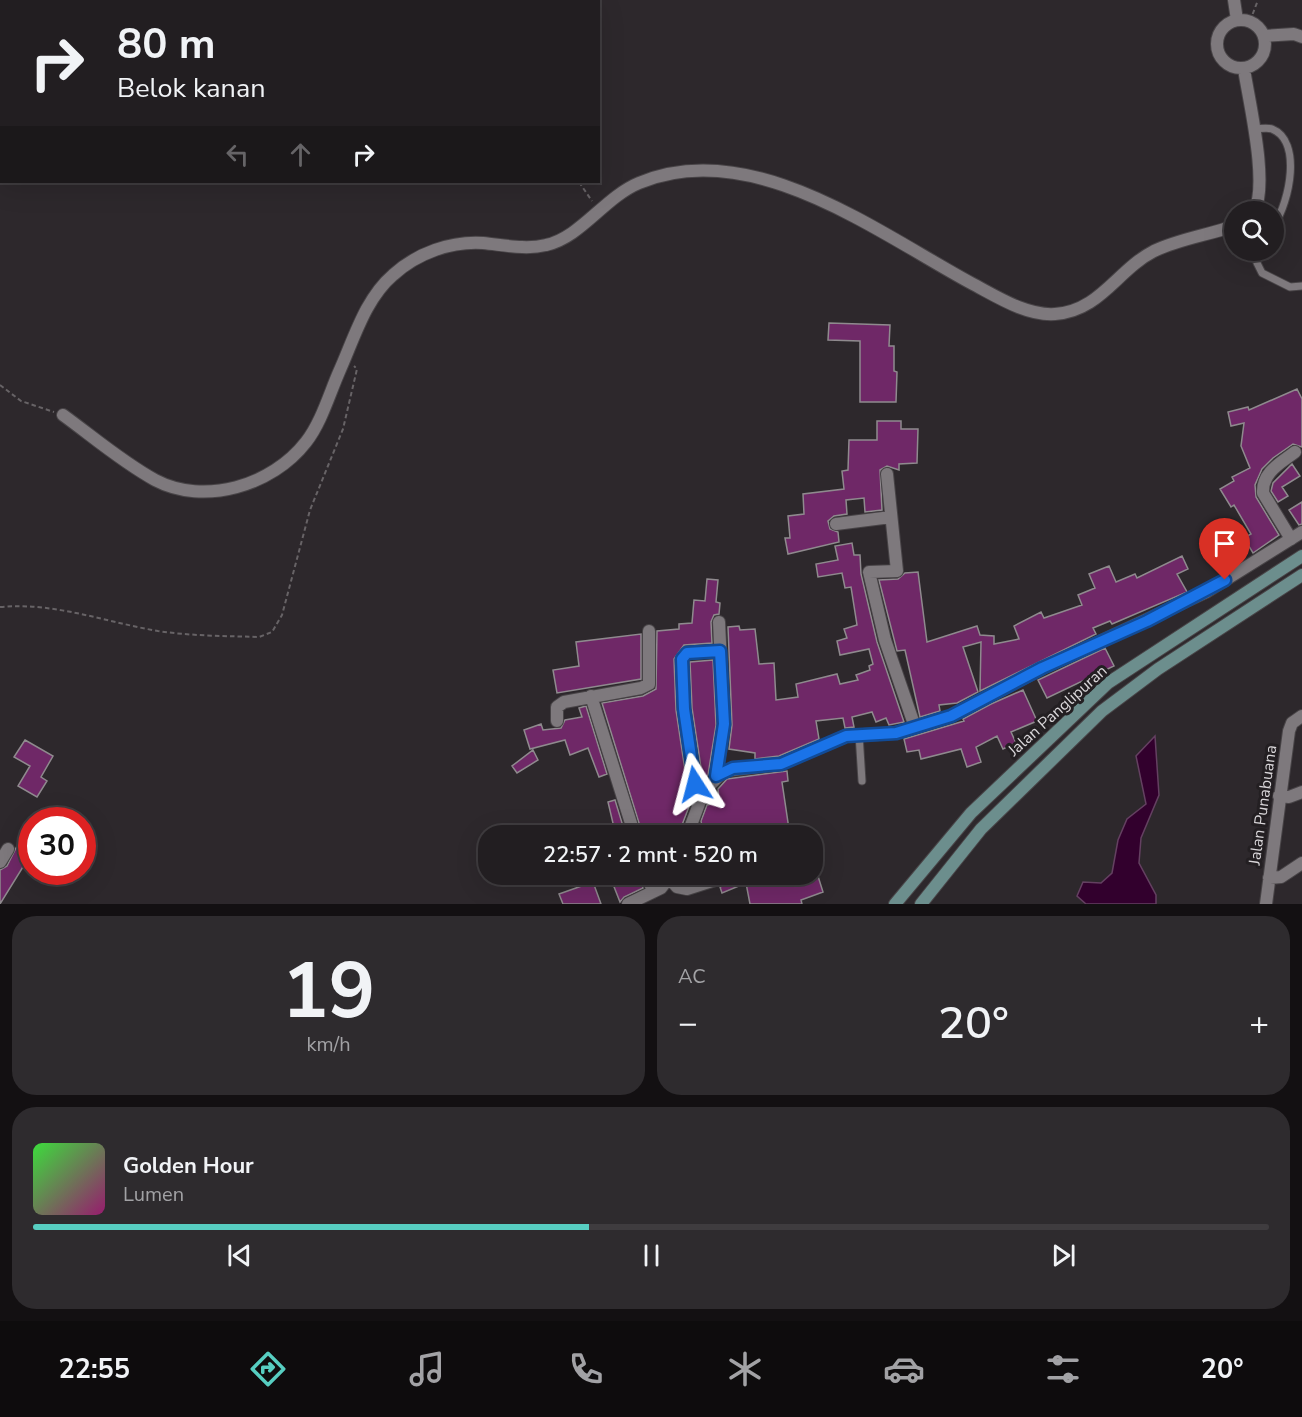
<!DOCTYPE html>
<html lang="id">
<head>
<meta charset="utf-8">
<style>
	:root { --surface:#221e21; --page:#2e2b2e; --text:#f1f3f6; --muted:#a2a2a5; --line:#3f3c3f; --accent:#57cec1 }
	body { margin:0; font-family:"Nunito Sans",sans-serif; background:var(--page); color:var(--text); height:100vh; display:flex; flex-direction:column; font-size:22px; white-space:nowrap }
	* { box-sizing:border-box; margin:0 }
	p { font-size:20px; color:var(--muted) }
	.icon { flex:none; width:33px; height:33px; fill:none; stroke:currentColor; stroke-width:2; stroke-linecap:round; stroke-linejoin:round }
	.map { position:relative; height:904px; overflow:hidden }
	.sheet { display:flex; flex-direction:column; gap:12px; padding:12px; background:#131012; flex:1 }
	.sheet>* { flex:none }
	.top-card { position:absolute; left:0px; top:0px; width:600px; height:183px; box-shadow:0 6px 24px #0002,0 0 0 2px var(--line); background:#221e21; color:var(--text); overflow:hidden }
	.tools { position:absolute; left:1224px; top:201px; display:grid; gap:12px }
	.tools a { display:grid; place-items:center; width:60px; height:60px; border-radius:50%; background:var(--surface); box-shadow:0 6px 24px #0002,0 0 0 2px var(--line); font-size:30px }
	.speed { position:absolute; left:18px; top:807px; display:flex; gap:12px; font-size:30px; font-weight:700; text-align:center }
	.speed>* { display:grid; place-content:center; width:78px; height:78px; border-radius:50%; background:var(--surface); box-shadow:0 6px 24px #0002,0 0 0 2px var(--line); line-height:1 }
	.speed .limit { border:9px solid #d22; background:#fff; color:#111 }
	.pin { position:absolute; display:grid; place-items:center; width:51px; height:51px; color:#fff; margin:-62px -26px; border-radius:50% 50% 50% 0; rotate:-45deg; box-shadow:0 0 6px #0007 }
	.pin .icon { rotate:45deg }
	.me { position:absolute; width:66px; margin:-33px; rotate:351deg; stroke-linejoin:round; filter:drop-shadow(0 0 4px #0008) }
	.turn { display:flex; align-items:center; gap:21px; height:126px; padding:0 18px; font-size:27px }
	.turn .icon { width:78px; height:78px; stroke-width:2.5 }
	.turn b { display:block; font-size:42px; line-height:51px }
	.lanes { display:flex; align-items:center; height:57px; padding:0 18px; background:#0003; justify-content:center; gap:30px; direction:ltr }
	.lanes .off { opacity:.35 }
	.big { font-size:45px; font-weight:600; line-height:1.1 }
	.sheet .card { flex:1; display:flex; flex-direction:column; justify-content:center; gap:9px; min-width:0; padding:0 21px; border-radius:24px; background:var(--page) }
	.sheet .dial { align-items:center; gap:0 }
	.dial b { font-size:78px; line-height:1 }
	.song { display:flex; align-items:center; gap:18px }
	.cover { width:72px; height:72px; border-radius:9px; background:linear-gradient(135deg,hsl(120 70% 55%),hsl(320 70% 35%)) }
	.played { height:6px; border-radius:3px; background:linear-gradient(90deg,var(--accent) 45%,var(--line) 45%) }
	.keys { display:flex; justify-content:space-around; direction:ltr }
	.heat { display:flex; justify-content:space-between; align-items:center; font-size:33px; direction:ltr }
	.sheet .tiles { flex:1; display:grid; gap:12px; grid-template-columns:1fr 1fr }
	.card:last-child { grid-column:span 2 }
	.trip { position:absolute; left:478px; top:825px; width:345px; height:60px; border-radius:24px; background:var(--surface); box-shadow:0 6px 24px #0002,0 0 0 2px var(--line); font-weight:600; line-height:60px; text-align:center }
	.dock { display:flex; height:96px; justify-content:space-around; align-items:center; background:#0e0c0d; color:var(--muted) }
	.dock .icon { width:42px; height:42px }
	.dock .on { color:var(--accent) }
	.dock b { font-size:27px; color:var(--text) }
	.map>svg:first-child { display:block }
</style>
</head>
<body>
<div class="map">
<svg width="1302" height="904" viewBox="0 0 1302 904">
	<rect width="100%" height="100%" fill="#2d282c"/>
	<!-- green -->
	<path fill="#6c3a65" d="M0 0H262L2 2 1 124Z"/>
	<!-- water -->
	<path fill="#32002d" stroke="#644061" stroke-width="1.5" d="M1155 736 1159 795 1141 838 1139 863 1156 895V904H1086L1077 896 1083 882 1101 883 1112 873 1118 840 1127 819 1146 804 1136 756Z"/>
	<!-- building -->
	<path fill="#6f2867" stroke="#8f8a8e" stroke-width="1.5" d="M829 323 890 325 889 346H894V371L897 372 896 402H860V341L828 340Z
		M1297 389 1302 399V447L1293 444 1273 458 1262 469 1255 485 1256 497 1279 535 1253 553 1244 538 1251 534 1234 505 1231 507 1220 489 1234 481 1232 477 1250 468 1241 446 1244 423 1231 426 1228 412 1248 407 1249 410Z
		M877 421H901V429H918L917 463 899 464V470L887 466 880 470 882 510 865 512 864 498 846 500 847 514 834 516 828 521 830 529 838 532 839 542 788 554 785 538H790L788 516 804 514 803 494 844 489 842 471 848 470 849 440H877Z
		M1292 464 1300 476 1282 487 1288 496 1278 502 1271 491 1273 483Z
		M1302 502V524L1299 525 1289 510Z
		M852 543 854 555H860L861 574 877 642 904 722 889 725 886 718 876 722 872 712 852 717 854 727 845 728 843 718 816 721 819 739 779 756 755 759V753L729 749 732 725 728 627 739 626 740 630 755 629 759 664 774 663 776 700 798 697 796 684 837 674 840 684 858 680 856 675 870 670 869 666 873 664 869 649 840 655 837 641 847 638 844 629 857 625 851 587 845 588 842 573 818 577 816 564 838 560 835 546Z
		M1182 556 1188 569 1177 574 1187 592 1112 624 1110 621 1093 628 1096 634 980 691 981 642 963 647 978 692 957 703 939 705 940 711 920 717 905 650 897 651 879 580 898 579 905 573 918 572 927 642 977 626 980 635 994 636V644L1019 639 1014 626 1041 612 1044 618 1082 605 1078 595 1095 588 1089 574 1109 566 1116 582 1135 574 1137 578Z
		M707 579 718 580 716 602 720 603 719 614 714 615 711 622 712 643 684 645 674 659 676 710 689 797 683 802H690V804L682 825H677L679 836H643L602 703 643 696 656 689 657 631 679 629V624L692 623 694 600 705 601Z
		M641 634V679L557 693 553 670 579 666 576 642Z
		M1105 648 1114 666 1047 698 1038 680Z
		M713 660 716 725 708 775 703 781 692 708 690 662Z
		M1023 690 1037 721 1011 732 1016 743 1003 749 997 736 976 747 981 762 967 767 961 749 921 759 919 750 907 752 904 739 964 721 963 719 991 704Z
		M586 706 607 774 599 777 588 748 570 755 565 740 530 749 524 730 541 724 543 730 561 728 565 720 582 717 579 708Z
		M25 740 53 756 41 777 47 781 37 797 18 786 30 766 14 757Z
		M533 750 538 760 517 773 512 766Z
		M787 771 788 781 782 782 790 836H708L706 830 703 831 701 821 707 805 713 804 712 798 719 797 718 789 727 779Z
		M615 800 626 836H616L608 802Z
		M17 846 31 854 0 904V870L7 866Z
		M817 873 823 892 801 900 802 904H750L746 883 722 893 720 887 740 879 768 874H792L793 881Z
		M621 874H639L643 888 624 897 620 902 611 879Z
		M593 882 601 904H563L559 894Z"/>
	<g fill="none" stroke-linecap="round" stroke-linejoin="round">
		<defs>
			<path id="service" d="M1253 129C1259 129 1267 127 1272 129 1302 141 1290 201 1274 225
				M1259 250 1257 263 1262 273 1290 287 1302 286
				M859 734 862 781"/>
			<path id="minor" d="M1234 0 1237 20
				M1217 44a24 24 0 1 1 48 0a24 24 0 1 1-48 0Z
				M1264 36 1294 34 1302 37
				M1244 69C1249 102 1269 184 1254 212
				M63 415C92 436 122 462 155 480 204 506 272 486 306 442 321 423 329 395 339 372 354 339 365 299 393 275 417 253 451 241 483 243 504 245 526 250 546 245 580 238 605 197 639 183 751 136 877 232 971 283 996 296 1026 316 1055 314 1100 311 1117 270 1154 251 1179 239 1208 235 1234 226
				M887 474 897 571 869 572 885 640 915 727
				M836 524 891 517
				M1291 539 1263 493C1262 472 1281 463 1295 452
				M591 696 635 836
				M557 721V707L564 702 641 688 649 684V631
				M716 776 724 725 719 622
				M1279 796 1289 797 1302 792
				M698 802 684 709 682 659 687 653 720 651
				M687 836 703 793 723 771 781 764 846 736 896 733 951 716 1043 668 1206 592 1302 532
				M0 862 8 849
				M647 874 653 892
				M1269 878 1281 877 1302 863
				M670 879 677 887 687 889 734 874
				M628 904 661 888 672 874
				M1266 904 1289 731 1292 723 1302 716"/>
			<path id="secondary" d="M895 904 971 813 1108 683 1302 556
				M921 904 981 829 1102 711 1158 669 1302 575"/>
		</defs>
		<!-- service casing -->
		<use href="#service" stroke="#484447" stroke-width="9"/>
		<!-- minor casing -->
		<use href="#minor" stroke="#484447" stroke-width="14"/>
		<!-- secondary casing -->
		<use href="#secondary" stroke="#484447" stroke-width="14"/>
		<!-- path -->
		<path stroke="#676366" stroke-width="2" stroke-dasharray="4.5 3" stroke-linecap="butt" d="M505 0V2
			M1250 21 1258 0
			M579 182 592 201
			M0 385 21 401 54 412
			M0 607C55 602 105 622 158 631 191 636 226 636 259 637L272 632 282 615 310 510 343 429 357 369 354 366"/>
		<!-- service -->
		<use href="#service" stroke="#7e797d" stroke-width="7"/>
		<!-- minor -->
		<use href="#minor" stroke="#7e797d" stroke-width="12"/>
		<!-- secondary -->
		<use href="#secondary" stroke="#6c8e8d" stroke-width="12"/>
	</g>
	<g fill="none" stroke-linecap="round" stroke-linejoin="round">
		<defs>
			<path id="route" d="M695 784 684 709 682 659 687 653 720 651 724 724 716 776 733 768 781 764 846 736 896 733 951 716 1042 668 1147 621 1225 580"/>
		</defs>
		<!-- route casing -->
		<use href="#route" stroke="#114b97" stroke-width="15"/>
		<!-- route -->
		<use href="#route" stroke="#1a73e8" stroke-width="10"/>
	</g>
	<g text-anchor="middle" stroke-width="6" stroke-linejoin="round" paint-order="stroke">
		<!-- street labels -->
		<g font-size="16" fill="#d9d6d9" stroke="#231f22">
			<text transform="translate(1057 710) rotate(-42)" y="6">Jalan Panglipuran</text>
			<text transform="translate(1262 805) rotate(-82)" y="6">Jalan Punabuana</text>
		</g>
	</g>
</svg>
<div class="tools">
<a><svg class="icon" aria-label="search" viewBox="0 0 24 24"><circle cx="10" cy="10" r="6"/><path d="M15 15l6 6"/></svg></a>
</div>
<div class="speed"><div class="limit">30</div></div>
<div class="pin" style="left:1225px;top:580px;background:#d93025"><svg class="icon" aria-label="arrive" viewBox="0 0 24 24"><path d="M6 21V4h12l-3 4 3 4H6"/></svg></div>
<svg class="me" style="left:695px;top:784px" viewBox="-20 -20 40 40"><path d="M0-17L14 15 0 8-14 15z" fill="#1a73e8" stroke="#fff" stroke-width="4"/></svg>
<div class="trip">22:57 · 2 mnt · 520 m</div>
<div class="top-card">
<div class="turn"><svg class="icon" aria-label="right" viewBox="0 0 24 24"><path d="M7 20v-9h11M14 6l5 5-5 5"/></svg><div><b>80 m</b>Belok kanan</div></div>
<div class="lanes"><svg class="icon off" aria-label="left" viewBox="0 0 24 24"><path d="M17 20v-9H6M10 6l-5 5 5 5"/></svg><svg class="icon off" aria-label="ahead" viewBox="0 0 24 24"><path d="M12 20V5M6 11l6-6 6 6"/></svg><svg class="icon" aria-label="right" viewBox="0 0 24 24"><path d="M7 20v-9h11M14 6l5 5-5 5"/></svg></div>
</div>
</div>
<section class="sheet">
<div class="tiles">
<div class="card dial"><b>19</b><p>km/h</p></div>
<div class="card"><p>AC</p>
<div class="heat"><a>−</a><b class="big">20°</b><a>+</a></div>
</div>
<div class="card">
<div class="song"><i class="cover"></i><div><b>Golden Hour</b><p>Lumen</p></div></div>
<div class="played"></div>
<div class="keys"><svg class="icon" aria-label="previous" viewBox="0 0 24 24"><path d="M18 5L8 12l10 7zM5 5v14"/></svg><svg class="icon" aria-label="pause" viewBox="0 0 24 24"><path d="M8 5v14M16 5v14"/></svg><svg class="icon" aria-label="next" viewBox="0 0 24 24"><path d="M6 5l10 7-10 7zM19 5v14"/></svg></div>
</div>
</div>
</section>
<nav class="dock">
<b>22:55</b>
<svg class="icon on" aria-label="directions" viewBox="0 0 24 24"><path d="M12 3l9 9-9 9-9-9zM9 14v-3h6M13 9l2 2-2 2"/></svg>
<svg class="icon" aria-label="music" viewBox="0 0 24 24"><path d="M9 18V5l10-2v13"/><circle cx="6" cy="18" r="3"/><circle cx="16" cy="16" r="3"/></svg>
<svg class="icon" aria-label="phone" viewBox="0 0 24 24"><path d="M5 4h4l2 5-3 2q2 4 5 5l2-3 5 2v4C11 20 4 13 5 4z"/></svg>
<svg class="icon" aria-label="climate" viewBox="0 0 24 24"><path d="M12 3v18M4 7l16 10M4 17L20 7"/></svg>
<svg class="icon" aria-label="car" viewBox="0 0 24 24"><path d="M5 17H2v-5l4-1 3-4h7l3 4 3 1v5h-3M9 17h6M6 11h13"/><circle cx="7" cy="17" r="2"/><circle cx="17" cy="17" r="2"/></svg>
<svg class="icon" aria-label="filters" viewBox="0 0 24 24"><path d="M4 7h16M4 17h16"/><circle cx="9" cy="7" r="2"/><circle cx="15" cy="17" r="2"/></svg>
<b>20°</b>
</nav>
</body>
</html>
